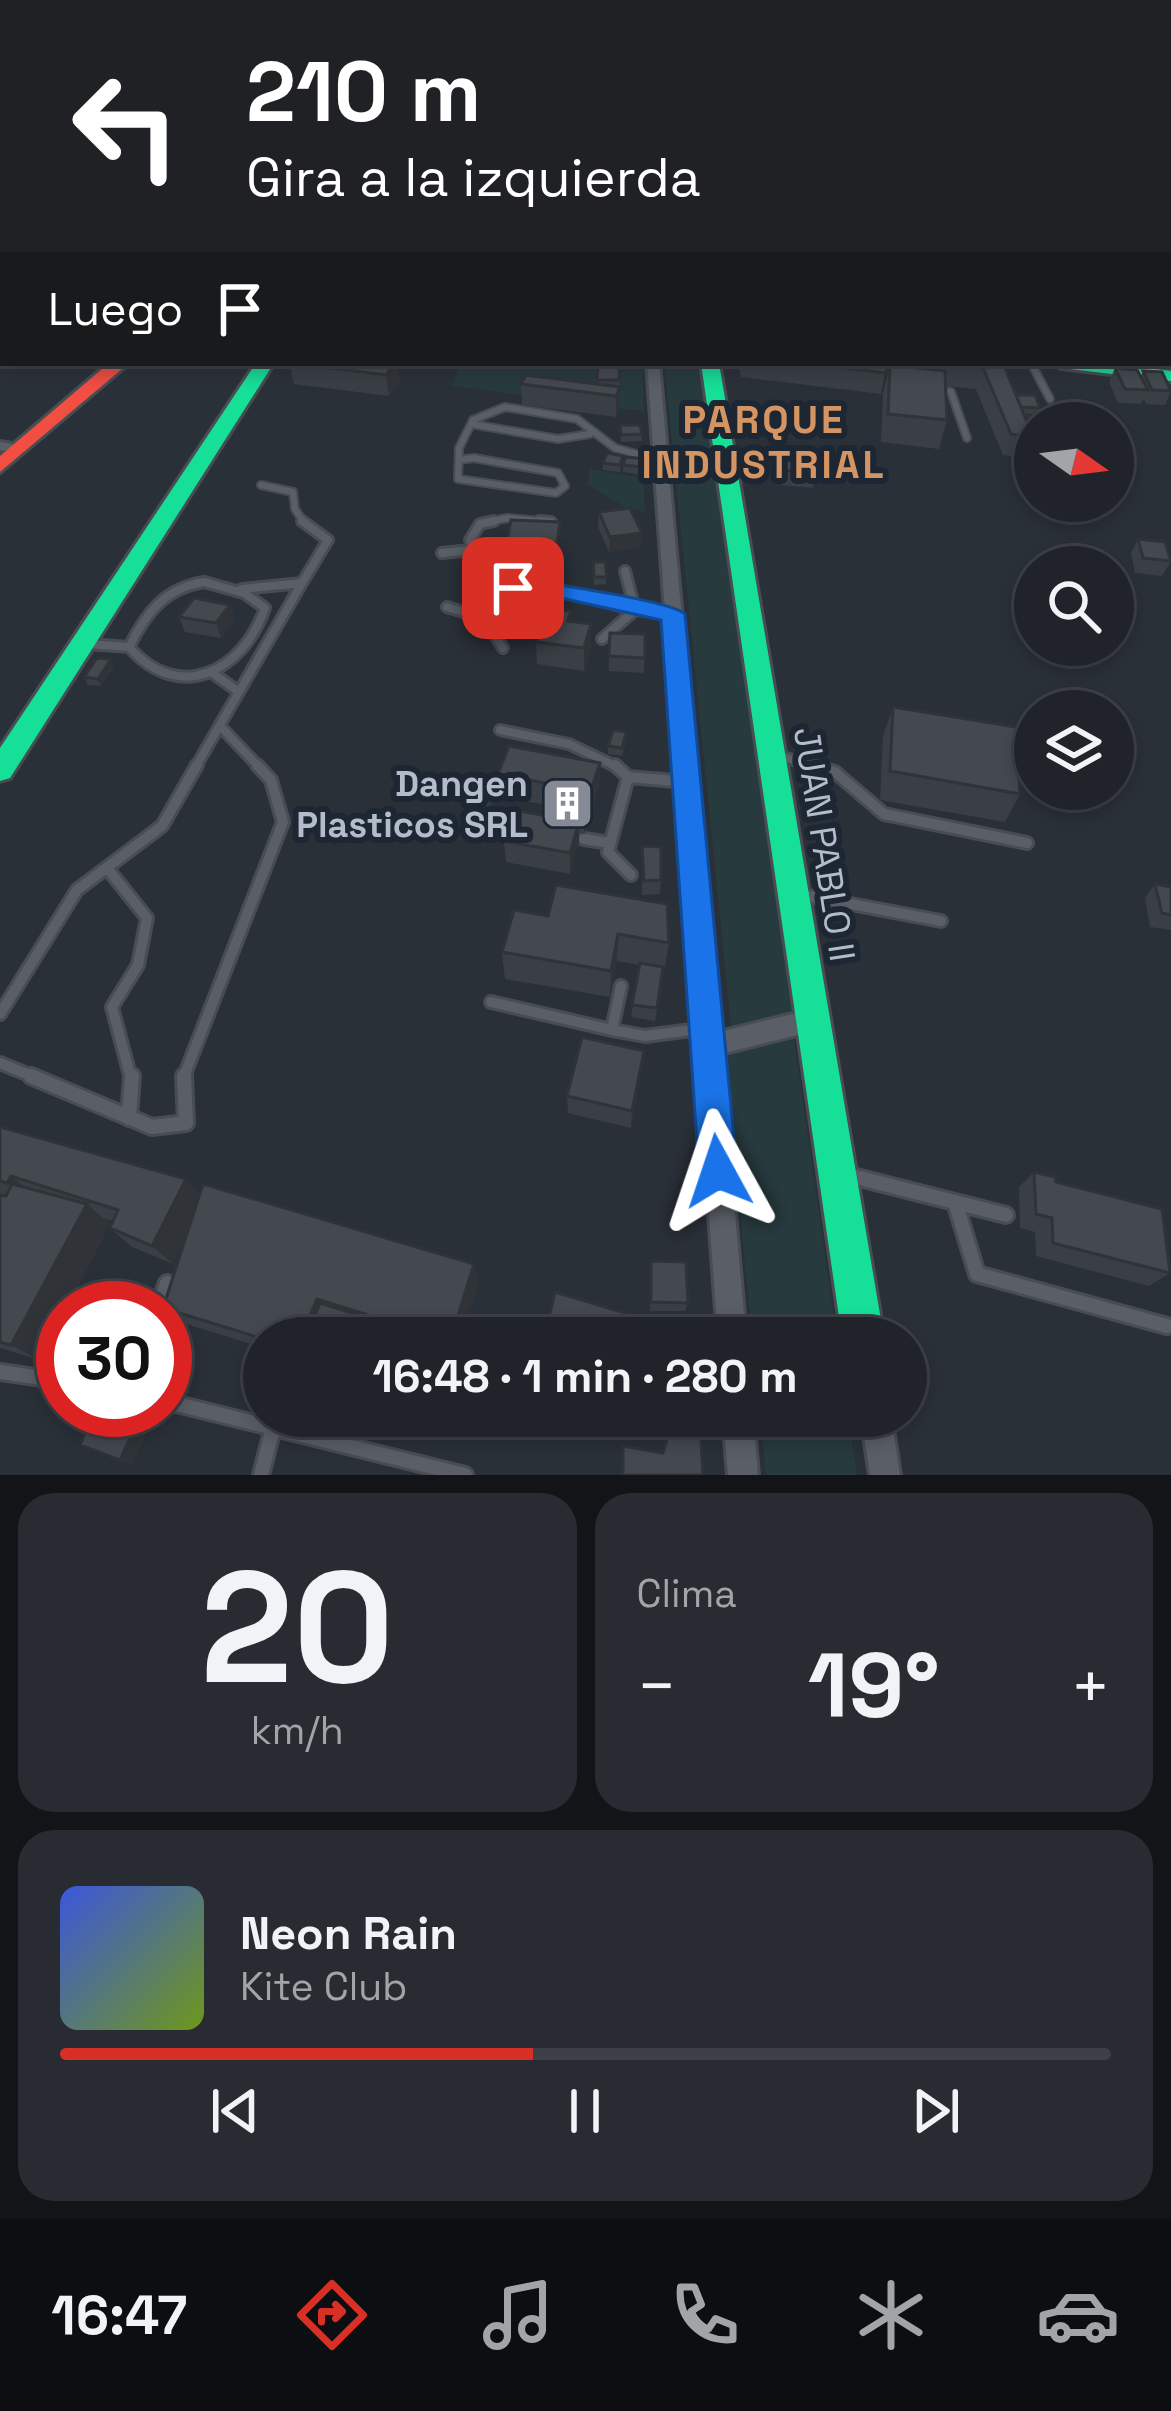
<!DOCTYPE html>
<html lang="es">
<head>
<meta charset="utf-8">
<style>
	:root { --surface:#20242a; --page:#282c32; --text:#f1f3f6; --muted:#a2a4a8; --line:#3d4147; --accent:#d93025 }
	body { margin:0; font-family:"Space Grotesk",sans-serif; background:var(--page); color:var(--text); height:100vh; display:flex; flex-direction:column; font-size:45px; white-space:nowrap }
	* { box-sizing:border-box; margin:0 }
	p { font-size:39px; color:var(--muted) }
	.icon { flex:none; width:66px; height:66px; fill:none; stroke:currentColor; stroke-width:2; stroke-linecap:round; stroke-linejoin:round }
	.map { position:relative; height:1475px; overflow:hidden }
	.details { display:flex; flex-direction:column; gap:18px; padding:18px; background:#121417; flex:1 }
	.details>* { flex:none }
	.hud { position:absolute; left:0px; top:0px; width:1173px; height:366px; box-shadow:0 6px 18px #0003,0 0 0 3px var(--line); background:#202124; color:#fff; overflow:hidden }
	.needle { width:78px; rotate:104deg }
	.tools { position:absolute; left:1014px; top:402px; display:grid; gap:24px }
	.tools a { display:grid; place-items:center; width:120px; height:120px; border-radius:50%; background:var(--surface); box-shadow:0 6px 18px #0003,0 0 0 3px var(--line); font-size:60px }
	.speed { position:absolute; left:36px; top:1281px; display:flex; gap:24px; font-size:60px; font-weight:700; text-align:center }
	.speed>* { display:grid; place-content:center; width:156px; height:156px; border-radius:50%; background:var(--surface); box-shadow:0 6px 18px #0003,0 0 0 3px var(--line); line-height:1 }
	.speed .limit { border:18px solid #d22; background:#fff; color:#111 }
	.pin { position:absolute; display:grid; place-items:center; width:102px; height:102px; color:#fff; margin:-51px; border-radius:24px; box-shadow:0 6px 18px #0006 }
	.me { position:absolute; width:132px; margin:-66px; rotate:355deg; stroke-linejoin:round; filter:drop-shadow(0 0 9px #0008) }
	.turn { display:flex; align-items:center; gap:42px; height:252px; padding:0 48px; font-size:54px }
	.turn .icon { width:156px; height:156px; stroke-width:2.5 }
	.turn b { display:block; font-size:84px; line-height:102px }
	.then { display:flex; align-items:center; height:114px; padding:0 48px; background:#0003; gap:24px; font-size:45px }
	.big { font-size:90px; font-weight:700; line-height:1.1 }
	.details .card { flex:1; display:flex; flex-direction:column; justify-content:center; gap:18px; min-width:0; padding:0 42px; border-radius:36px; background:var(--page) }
	.details .dial { align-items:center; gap:0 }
	.dial b { font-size:156px; line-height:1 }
	.song { display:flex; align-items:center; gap:36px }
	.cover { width:144px; height:144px; border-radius:18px; background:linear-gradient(135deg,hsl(230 70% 55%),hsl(80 70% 35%)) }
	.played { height:12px; border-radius:6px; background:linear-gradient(90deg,var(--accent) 45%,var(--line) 45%) }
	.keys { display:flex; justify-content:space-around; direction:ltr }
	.heat { display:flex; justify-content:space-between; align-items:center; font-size:66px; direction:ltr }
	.details .tiles { flex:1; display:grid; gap:18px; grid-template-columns:1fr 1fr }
	.card:last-child { grid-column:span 2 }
	.trip { position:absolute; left:243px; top:1317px; width:684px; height:120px; border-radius:60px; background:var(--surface); box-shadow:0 6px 18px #0003,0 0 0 3px var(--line); font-weight:700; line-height:120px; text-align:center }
	.menu { display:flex; height:192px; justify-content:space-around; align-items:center; background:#0d0e11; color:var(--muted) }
	.menu .icon { width:84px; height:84px }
	.menu .selected { color:var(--accent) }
	.menu b { font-size:54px; color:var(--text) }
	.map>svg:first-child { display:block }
</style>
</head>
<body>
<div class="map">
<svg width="1171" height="1475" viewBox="0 0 1171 1475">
	<rect width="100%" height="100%" fill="#2a3038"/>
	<!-- green -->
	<path fill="#273a3e" d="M459 363H642L644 411 453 386Z
		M664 363H702L792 1013 731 1026Z
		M590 469 643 478 645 512 626 508 587 484Z
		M794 1039 837 1338H752L725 1054Z
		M760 1416H848L857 1475H766Z"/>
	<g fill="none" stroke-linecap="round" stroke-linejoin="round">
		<defs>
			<path id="lane-far3" d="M1031 363 1050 399
				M936 390 951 392 967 438
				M471 424 558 439 590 434
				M459 460 474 458 558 473 565 486 556 493 458 479 459 448 473 420 505 407 577 419 615 448 661 461
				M261 485 293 492 295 509 305 524
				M480 524 507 518 551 522"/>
			<path id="lane-far2" d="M494 521 480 524 470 540 480 586 561 590 635 610
				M539 521 551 522
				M442 553 499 547
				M625 571 635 610 673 613
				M204 582 244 593 265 608C243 672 179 704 129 647 146 613 165 588 204 582Z
				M242 589 302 583 328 540 302 521
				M447 607 490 620
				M602 639 635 610
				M87 644 129 647
				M503 648 487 623 502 599 535 592
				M211 672 239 692
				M220 726 260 768
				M500 730 569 744 619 768
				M776 755 821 768
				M195 768 302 583"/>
			<path id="lane-far1" d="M615 765 628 777
				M810 765 835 772 884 814 1027 843
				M584 839 610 843
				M107 868 147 918 138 965 112 1007 131 1079
				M631 875 608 852 628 777 687 782
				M798 894 941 921
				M621 986 612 1030 645 1036 707 1028
				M491 1002 612 1030
				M0 1014 77 890 162 826 197 765
				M0 1063 39 1079
				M183 1079 283 822 271 780 257 765"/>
			<path id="lane" d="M31 1076 152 1127 186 1123 184 1076
				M129 1118 132 1076
				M848 1175 1006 1215
				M955 1202 977 1274 1167 1326
				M158 1308 167 1283
				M0 1372 63 1381
				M165 1401 465 1475
				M261 1475 273 1428"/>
			<path id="street" d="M3 191V197L0 198V192Z
				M647 363H659L719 1032 813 1009 821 1013 824 1020 821 1027 813 1031 721 1054 746 1338H718Z
				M0 442 25 446 27 449 20 453 0 450Z
				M723 1416H753L758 1475H728Z
				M861 1416H891L900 1475H870Z"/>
			<path id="fast" d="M1170 191H1171V200H1170Z
				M256 363H274L10 778 0 781V748Z
				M701 363H719L884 1338H842Z
				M1052 363H1107L1171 371V381L1061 368Z"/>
			<path id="jam" d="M109 363H129L0 472V456Z"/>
		</defs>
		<!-- lane-far3 casing -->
		<use href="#lane-far3" stroke="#484c53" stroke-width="10"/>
		<!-- lane-far2 casing -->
		<use href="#lane-far2" stroke="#484c53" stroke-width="14"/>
		<!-- lane-far1 casing -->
		<use href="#lane-far1" stroke="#484c53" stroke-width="16"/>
		<!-- lane casing -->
		<use href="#lane" stroke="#484c53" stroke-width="20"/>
		<!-- street casing -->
		<use href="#street" stroke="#484c53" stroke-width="6"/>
		<!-- fast casing -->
		<use href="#fast" stroke="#484c53" stroke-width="6"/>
		<!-- jam casing -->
		<use href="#jam" stroke="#484c53" stroke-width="6"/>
		<!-- lane-far3 -->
		<use href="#lane-far3" stroke="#5a5e66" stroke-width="6"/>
		<!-- lane-far2 -->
		<use href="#lane-far2" stroke="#5a5e66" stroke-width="8"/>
		<!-- lane-far1 -->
		<use href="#lane-far1" stroke="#5a5e66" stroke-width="10"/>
		<!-- lane -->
		<use href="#lane" stroke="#5a5e66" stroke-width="14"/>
		<!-- street -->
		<use href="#street" fill="#5a5e66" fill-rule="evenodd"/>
		<!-- fast -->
		<use href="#fast" fill="#16e098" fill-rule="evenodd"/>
		<!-- jam -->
		<use href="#jam" fill="#f24e42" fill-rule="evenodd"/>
	</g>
	<!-- wall -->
	<path fill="#3a3f45" d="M1171 339V367H1166L1164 363H1170Z
		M289 363H397L400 381 389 396 294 384Z
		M598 363H620V408L616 417 522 405 521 384H597Z
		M738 363H887L881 394 741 377Z
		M908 363H1003L1016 395 1040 408 1035 423V446H1030L1025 458 1003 455 975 387V389L946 386 947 420 939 449 881 442 883 393 890 365 908 367Z
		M1115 368 1141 376 1143 371 1171 392 1165 405 1146 404 1144 399 1141 404 1118 403 1109 382Z
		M620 425 642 434V441L621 442Z
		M784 448 815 473 813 488 781 485Z
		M623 456 620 472 603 470V463Z
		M623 465 645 466 643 475 623 472Z
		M599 512 641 547 609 552 598 527Z
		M560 522 557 558 508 556 507 541Z
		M1138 539 1171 561 1162 576 1135 573 1131 553Z
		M593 562H605L606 584 594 585Z
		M230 605 235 620 221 638 185 632 179 617Z
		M591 624V646L584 671 537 664 536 642Z
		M645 634 644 673 609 671V656Z
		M114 666 101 686 88 685 84 677Z
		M893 707 1020 794 1005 822 880 800 883 736Z
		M626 740 622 756 608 754V746Z
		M600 763 599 785 584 834 579 833V843L570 874 506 862 504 841 576 821V811L500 796 499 786 490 809 473 805 472 798 498 778V774Z
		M642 846 661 880 660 894 642 895Z
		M1155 884 1171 887V930L1150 927 1145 898Z
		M548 916 669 943 655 1021 631 1017 640 965 617 961 610 997 505 979 502 952Z
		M644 1051 631 1128 568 1113 567 1096Z
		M0 1127 200 1195 474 1264 479 1282 462 1338H264V1348L183 1323 165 1308 186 1237 173 1264 132 1247 110 1228 113 1221 104 1218 110 1224 40 1360 0 1348V1195H6L0 1193Z
		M1034 1172 1056 1182 1170 1273 1149 1286 1036 1256 1035 1232 1020 1228 1019 1187Z
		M651 1261 688 1303 685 1311H650Z
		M345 1416H427L420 1440Z
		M622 1416H672L671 1422 703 1475H621L623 1446 662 1453 668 1430Z"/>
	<!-- shaded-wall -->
	<path fill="#303338" d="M394 363H397L400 381 389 396 386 375Z
		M620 387V408L616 417V396Z
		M642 533 641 547 609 552 610 537Z
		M230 605 235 620 221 638 216 623Z
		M591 624V646L584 671V648Z
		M111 659 114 666 101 686 98 679Z
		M600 763 599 785 584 834V812Z
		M498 778 499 786 490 809 489 801Z
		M579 822V843L570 874V853Z
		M618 934 617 961 610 997 611 971Z
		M644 1051 642 1070 631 1128 632 1111Z
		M11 1176 37 1197 34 1203 7 1183Z
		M186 1179 204 1200 173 1264 152 1246Z
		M87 1204 110 1224 67 1308H63V1315L40 1360 11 1345Z
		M474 1264 479 1282 462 1338H451Z
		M317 1299 330 1315 320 1338H300Z
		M418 1416H427L420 1440 413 1432Z
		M137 1423 149 1428 133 1465 120 1460Z"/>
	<!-- building -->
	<path fill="#444950" stroke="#303338" stroke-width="3" d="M291 363H394L386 375Z
		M598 363H620L619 380H597Z
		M803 363H887L886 373Z
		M933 363H980L981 368Z
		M981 363H1003L1033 437 1011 434Z
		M890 365 945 371 947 420 888 414Z
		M1115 368 1137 370 1148 390 1125 389Z
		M1143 371 1162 372 1171 391 1152 390Z
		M526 375 620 387 616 396 521 384Z
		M1016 395H1035L1040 408 1021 407Z
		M1026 415 1043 416 1047 423H1035L1034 432Z
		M620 425H640L642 434 621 435Z
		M784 448 815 450V473L783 470Z
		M607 453 623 456 620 465 603 463Z
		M626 457 646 459 643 467 623 465Z
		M630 508 642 533 610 537 599 512Z
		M511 520 560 522 557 543 507 541Z
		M1138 539 1165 542 1171 561 1143 558Z
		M593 562H605L607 577H594Z
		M194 598 230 605 216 623 179 617Z
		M547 608 571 611 568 621 591 624 584 648 536 642Z
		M610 633 645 634V658L609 656Z
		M97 658 111 659 98 679 84 677Z
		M893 707 1016 727 1020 794 890 771Z
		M613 730 626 732 622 748 608 746Z
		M509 746 600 763 584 812 576 810 582 790 498 774Z
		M481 775 498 778 489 801 472 798Z
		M514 810 579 822 570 853 504 841Z
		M642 846 661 847V880L644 881Z
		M1155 884 1171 887V915L1162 913Z
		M556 885 667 904 669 943 618 934 611 971 502 952 514 910 548 916Z
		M640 963 663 967 657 1008 632 1005Z
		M582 1037 644 1051 632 1111 567 1096Z
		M0 1127 186 1179 152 1246 110 1228 118 1210 11 1176 7 1183 0 1181Z
		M1034 1172 1055 1177 1056 1182 1162 1209 1170 1273 1053 1243 1052 1218 1036 1214Z
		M12 1184 87 1204 11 1345 0 1342V1195L6 1196Z
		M203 1184 474 1264 451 1338H442L317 1299 300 1338 264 1339 163 1308Z
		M651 1261 686 1262 688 1303 651 1302Z
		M555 1292 685 1331 684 1338H544Z
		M320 1303 431 1338H306Z
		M95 1410H107L137 1423 120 1460 80 1445Z
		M363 1416H418L413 1432Z
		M652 1416H672L671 1422Z
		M673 1420 700 1422 703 1475H623V1446L663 1453Z"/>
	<!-- sky -->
	<linearGradient id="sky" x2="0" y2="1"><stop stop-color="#171a1f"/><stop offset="0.47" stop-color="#444e5e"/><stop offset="1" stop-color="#444e5e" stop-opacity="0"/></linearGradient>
	<rect width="1171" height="388" fill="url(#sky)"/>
	<!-- route -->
	<path fill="#1a73e8" stroke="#114b97" stroke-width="3" d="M513 580C539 581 672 601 685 614L737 1171 732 1185 718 1190 705 1185 699 1171 661 620 561 598 505 593V582Z"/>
	<!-- icons -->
	<defs>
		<symbol id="building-square" viewBox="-11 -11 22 22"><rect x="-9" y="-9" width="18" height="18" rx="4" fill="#848b96" stroke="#1d2633"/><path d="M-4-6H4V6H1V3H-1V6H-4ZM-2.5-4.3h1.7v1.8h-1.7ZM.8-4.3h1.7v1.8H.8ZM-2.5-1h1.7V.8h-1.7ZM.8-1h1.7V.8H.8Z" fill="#fff"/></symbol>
	</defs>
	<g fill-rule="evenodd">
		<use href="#building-square" x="538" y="774" width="59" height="59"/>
	</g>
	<g text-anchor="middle" stroke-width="12" stroke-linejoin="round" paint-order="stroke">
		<!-- poi labels -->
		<g font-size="36" font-weight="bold" fill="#b4bcc9" stroke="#1d2633" text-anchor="end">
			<text x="528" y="796">Dangen<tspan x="528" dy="41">Plasticos SRL</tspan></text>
		</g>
		<!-- street labels -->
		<g font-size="36" fill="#b4bcc9" stroke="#1d2633">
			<text transform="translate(825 844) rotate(81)" y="13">JUAN PABLO II</text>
		</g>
		<!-- far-district labels -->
		<g font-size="39" font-weight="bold" letter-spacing="3" fill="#d59563" stroke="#1d2633">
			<text x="764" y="433">PARQUE<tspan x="764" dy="45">INDUSTRIAL</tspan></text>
		</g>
	</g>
</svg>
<div class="tools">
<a><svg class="needle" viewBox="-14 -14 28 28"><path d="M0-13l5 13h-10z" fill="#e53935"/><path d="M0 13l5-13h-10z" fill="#a2a4a8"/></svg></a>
<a><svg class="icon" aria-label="search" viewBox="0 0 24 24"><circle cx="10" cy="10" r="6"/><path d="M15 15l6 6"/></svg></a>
<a><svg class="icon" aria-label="layers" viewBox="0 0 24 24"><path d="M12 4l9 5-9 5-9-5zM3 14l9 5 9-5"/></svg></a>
</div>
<div class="speed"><div class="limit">30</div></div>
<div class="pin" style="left:513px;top:588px;background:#d93025"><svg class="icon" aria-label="arrive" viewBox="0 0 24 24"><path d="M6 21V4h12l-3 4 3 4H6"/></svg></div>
<svg class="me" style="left:718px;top:1171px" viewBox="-20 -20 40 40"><path d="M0-17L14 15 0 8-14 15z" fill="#1a73e8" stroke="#fff" stroke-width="4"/></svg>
<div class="trip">16:48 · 1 min · 280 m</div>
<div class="hud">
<div class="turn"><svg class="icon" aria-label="left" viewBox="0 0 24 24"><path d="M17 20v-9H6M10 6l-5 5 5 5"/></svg><div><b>210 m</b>Gira a la izquierda</div></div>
<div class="then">Luego<svg class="icon" aria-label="arrive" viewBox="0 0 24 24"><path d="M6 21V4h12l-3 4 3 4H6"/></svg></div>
</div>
</div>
<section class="details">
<div class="tiles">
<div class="card dial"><b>20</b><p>km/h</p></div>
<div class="card"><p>Clima</p>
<div class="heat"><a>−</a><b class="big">19°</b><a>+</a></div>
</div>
<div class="card">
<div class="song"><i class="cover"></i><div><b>Neon Rain</b><p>Kite Club</p></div></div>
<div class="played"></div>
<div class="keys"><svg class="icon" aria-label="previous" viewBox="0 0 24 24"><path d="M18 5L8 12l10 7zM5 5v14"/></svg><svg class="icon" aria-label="pause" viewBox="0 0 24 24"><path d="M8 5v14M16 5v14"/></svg><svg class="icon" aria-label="next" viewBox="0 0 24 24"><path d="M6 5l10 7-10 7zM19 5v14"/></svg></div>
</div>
</div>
</section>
<nav class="menu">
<b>16:47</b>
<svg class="icon selected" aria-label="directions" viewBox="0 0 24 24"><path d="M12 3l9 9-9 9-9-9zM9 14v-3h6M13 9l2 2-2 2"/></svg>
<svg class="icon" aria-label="music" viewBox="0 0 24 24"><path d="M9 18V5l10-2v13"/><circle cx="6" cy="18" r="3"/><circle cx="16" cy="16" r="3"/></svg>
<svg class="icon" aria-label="phone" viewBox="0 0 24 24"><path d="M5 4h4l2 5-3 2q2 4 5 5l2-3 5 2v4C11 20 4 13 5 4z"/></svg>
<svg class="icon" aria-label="climate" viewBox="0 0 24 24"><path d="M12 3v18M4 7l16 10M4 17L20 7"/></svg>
<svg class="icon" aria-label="car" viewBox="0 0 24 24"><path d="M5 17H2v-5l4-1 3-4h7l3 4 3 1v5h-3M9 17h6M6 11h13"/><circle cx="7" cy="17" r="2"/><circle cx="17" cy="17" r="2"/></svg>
</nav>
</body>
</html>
